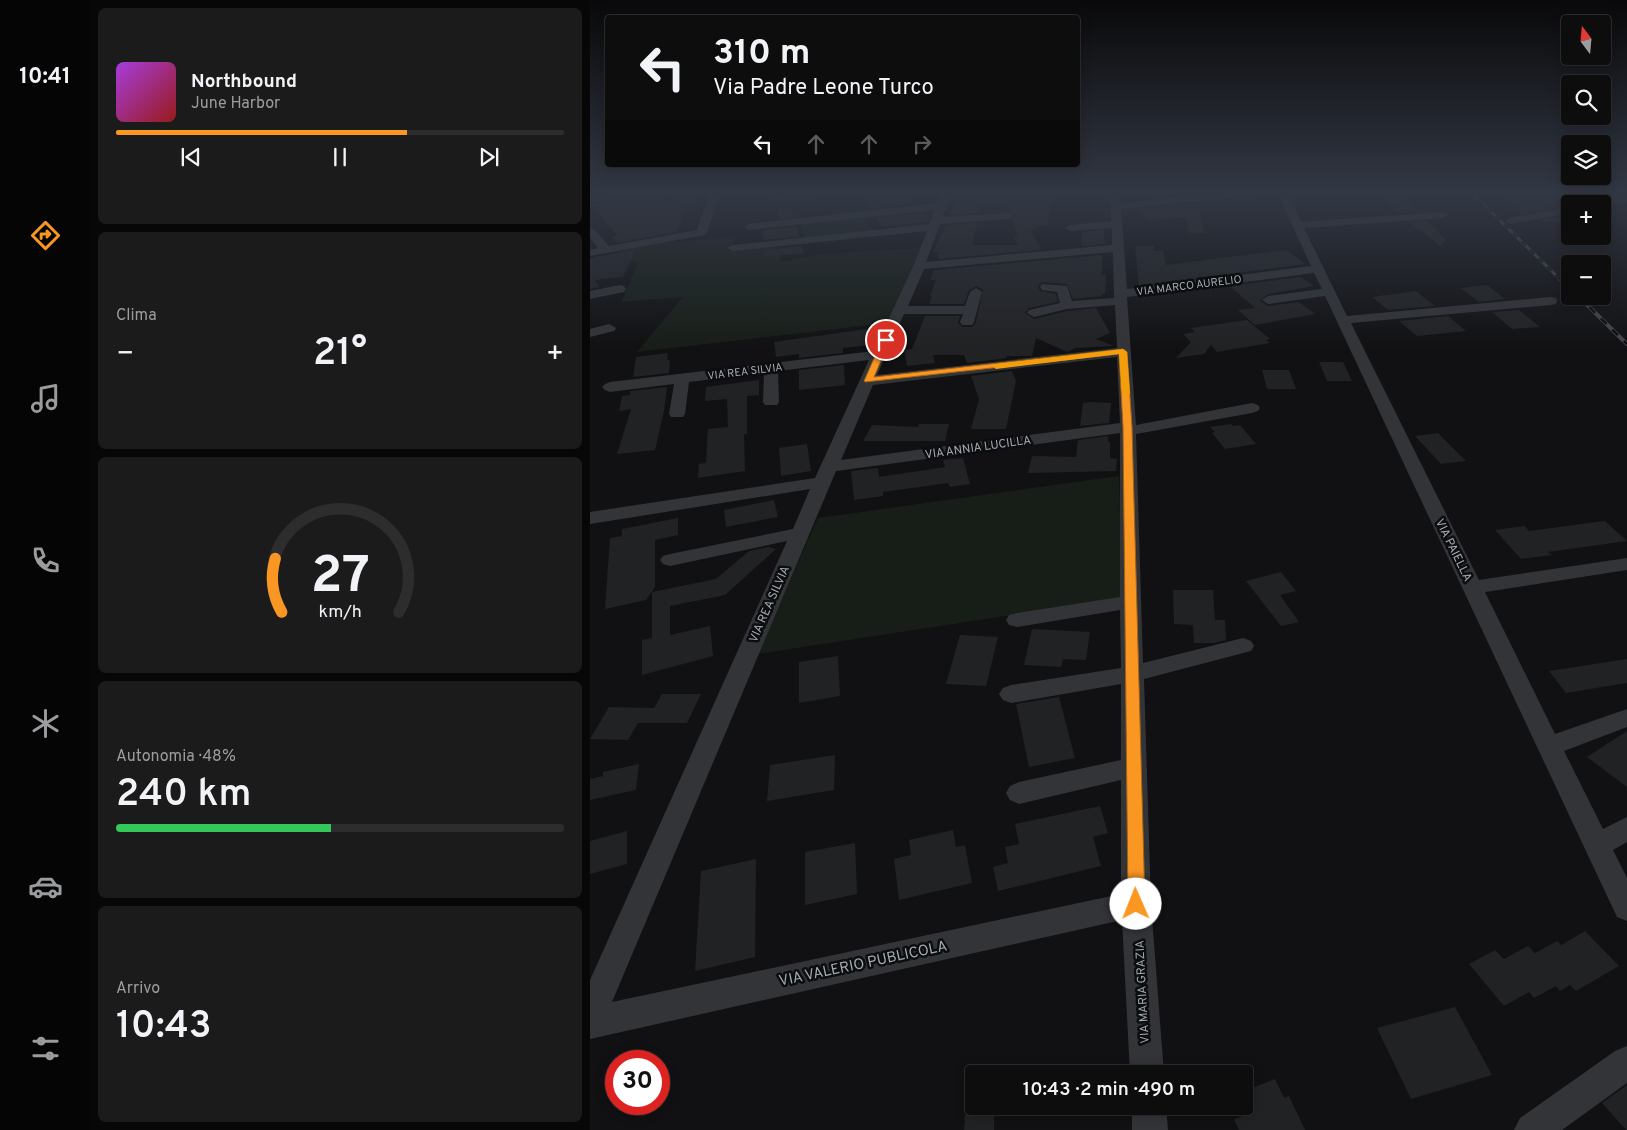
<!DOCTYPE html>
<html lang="it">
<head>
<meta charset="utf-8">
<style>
	:root { --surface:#0d0d0e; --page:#1b1b1c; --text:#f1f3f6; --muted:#9a9c9e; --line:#2d2d2e; --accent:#fa9622 }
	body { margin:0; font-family:Overpass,sans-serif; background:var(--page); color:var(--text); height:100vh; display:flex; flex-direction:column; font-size:19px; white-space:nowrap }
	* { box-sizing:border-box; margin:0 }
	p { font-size:16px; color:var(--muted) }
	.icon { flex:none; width:28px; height:28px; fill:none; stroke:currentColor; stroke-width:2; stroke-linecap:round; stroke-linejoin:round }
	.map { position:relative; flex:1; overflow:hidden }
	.panel { display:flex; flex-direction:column; gap:8px; padding:8px; background:#070708; width:500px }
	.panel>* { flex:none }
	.guide { position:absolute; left:15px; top:15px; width:475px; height:152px; border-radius:5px; box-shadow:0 2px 12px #0003,0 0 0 1px var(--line); background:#0d0d0e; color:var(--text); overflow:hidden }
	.needle { width:32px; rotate:344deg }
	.controls { position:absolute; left:971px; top:15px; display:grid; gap:10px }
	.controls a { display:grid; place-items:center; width:50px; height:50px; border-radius:5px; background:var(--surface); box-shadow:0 2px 12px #0003,0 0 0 1px var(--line); font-size:25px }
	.speed { position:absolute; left:15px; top:1050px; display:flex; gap:10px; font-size:25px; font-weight:700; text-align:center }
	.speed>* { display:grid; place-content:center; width:65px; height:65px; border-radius:50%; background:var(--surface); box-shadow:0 2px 12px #0003,0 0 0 1px var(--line); line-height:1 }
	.speed .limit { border:8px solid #d22; background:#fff; color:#111 }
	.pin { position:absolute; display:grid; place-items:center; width:42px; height:42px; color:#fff; margin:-21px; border:2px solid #fff; border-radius:50%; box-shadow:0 1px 5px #0007 }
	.me { position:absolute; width:55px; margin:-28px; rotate:359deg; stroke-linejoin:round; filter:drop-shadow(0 0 4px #0008) }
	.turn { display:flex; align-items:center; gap:18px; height:105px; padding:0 25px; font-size:22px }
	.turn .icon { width:65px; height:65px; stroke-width:2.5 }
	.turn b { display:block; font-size:35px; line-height:42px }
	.lanes { display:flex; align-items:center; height:48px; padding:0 25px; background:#0003; justify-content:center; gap:25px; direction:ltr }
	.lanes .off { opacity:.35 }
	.big { font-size:38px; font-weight:600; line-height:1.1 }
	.panel .tile { flex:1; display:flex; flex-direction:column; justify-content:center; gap:8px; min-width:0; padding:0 18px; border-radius:8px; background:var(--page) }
	.panel .dial { align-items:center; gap:0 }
	.dial svg { height:130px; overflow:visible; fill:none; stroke:var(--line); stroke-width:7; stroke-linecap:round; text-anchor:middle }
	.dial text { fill:var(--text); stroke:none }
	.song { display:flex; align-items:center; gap:15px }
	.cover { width:60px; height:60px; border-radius:8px; background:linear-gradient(135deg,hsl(280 70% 55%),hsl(0 70% 35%)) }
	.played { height:5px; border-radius:2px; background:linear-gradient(90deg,var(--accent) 65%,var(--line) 65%) }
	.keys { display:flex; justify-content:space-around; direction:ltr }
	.heat { display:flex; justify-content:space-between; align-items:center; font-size:28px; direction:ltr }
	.charge { height:8px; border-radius:4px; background:linear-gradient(90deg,#34c759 48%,var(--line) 0) }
	.trip { position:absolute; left:375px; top:1065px; width:288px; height:50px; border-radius:5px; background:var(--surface); box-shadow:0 2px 12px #0003,0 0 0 1px var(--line); font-weight:600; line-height:50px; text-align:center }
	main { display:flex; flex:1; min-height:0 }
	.menu { display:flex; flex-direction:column; width:90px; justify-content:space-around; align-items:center; background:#050506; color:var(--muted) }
	.menu .icon { width:35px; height:35px }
	.menu .current { color:var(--accent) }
	.menu b { font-size:22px; color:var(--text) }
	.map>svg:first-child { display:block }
</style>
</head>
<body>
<main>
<nav class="menu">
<b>10:41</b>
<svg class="icon current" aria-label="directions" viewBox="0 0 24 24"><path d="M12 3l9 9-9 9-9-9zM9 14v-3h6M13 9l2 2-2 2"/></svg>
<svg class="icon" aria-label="music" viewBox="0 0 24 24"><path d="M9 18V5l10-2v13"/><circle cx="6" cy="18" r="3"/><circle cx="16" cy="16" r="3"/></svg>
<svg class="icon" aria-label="phone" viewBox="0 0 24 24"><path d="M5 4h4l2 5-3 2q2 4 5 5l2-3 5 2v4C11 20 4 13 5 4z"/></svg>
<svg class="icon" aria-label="climate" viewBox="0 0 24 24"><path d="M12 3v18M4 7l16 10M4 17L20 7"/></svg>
<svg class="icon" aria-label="car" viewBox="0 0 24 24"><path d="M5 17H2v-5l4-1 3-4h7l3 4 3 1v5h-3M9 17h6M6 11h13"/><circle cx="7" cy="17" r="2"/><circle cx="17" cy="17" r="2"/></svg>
<svg class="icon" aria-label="filters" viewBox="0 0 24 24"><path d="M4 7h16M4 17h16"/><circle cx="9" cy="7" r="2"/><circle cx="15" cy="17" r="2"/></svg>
</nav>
<section class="panel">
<div class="tile">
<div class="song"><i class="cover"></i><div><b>Northbound</b><p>June Harbor</p></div></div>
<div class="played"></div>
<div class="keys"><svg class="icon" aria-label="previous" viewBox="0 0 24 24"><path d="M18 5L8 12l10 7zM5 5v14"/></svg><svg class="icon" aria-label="pause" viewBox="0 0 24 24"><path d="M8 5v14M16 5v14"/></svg><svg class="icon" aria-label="next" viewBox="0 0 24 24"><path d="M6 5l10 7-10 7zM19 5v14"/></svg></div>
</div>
<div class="tile"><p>Clima</p>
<div class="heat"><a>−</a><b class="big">21°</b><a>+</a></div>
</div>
<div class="tile dial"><svg viewBox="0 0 100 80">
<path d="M14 69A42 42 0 1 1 86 69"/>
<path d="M14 69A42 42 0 0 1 10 36" stroke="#fa9622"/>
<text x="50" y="56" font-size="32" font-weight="700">27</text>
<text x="50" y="72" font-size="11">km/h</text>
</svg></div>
<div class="tile"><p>Autonomia · 48%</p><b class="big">240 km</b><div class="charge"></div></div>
<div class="tile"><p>Arrivo</p><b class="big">10:43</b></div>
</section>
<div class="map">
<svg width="1037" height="1130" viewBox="0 0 1037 1130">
	<rect width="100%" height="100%" fill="#111113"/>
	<!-- green -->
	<path fill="#171e18" d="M699 191H777L782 200 704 206Z
		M813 191H863L866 194 818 197Z
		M275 215 282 230 215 238 210 222Z
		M148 236 138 250 187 245 191 262 229 254 330 248 298 323 47 352 93 297 31 302 48 264 25 251 62 244Z
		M529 476 532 598 167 654 228 518Z"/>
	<!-- building -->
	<path fill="#212224" d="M88 191H110L104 207H97L86 232 27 243 22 237 27 236 2 204 69 193 82 206Z
		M299 191H320L328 203 280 209 274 198 301 194Z
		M406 191H465L457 225 444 226 445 229H440L452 250 348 259 349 257H347L349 252H343L356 225 387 223 382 245H428L423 236H428L421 219 425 215 418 211 415 204 391 207 389 213 358 215 368 199 400 197 406 194Z
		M554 191H605V194L560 198Z
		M904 191H950L975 203 983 197 970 191H1014V198L933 214 924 210 931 209 918 204Z
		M812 193 829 212 808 213 790 194Z
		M608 203 614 233H599L596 217 558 220 547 209Z
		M202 208 204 217 190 219 188 209Z
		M334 213 339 219 338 222 292 227 286 218Z
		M980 215V222H955L950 220Z
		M838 221 856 240 850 246 819 222Z
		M207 227 209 236 173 240V230Z
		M514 230 515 244 491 246 492 232Z
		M212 246 214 253 175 257 174 250Z
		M545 246H564V251H573L576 265 696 250 715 264 549 286Z
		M47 249 33 277 5 280 10 287 0 289V258Z
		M512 255V275H516L515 294H512V296L483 299 477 284 452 282 448 286 450 291 466 294 468 302 439 308 435 313 444 319 477 311 506 308 520 333 506 339 524 346 486 348 477 352 446 338 442 356H416L417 358 377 363 374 355H343L345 363 317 366 314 350 322 349 335 316H370L368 323 372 327H382L386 322 393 290 387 286 379 290 374 304H339L342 296H340L346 280H340L344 270Z
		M711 277 724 286 678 294 670 301 678 306 709 302 725 314 665 325 648 310 665 308 640 286Z
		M897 285 915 299 889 302 871 288Z
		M826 291 845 306 798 310 782 297Z
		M929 310 950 327 922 329 902 312Z
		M858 316 876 331 827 336 809 321Z
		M657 320 680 339 676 340 680 343 627 352 621 345 614 354 586 358 601 342 593 334 605 332 601 328Z
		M277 329 280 345 253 348V353L209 358V354L186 357 184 342Z
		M78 353 77 360H80L79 373 43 377 46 357Z
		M729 362H753L762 381H737Z
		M254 365 255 385 209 390V370Z
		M672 370H699L706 389H677Z
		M422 371 426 381 416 429H381L389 399 381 376Z
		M169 380V395L157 396V434H154L155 471 108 478 109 464 116 463 118 429 138 427 137 399 115 401 116 387Z
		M77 387 74 411 65 450 27 454 41 409 29 411 32 396 40 395V391Z
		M500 402 521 403 519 423 490 426 493 403Z
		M329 424H359L355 441H273L282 425 328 427Z
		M641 424 643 426 650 425 666 444 635 449 622 433 625 432 620 427Z
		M848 433 876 461 851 464 825 436Z
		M518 436V442H520V458L527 459 526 471 438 473 442 456 486 457 488 440Z
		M217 444 221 471 191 476 189 448Z
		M373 458 380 484 360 487 358 483 293 492V496L264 500 261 471 288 468 289 477 355 467 353 460Z
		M184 500 188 517 136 527 134 510Z
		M88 518V535L65 540V587L56 600 15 609 20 538 32 536V529Z
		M1015 521 1037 541 958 552 962 555 931 559 905 530 935 526 939 531Z
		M178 547 186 549 135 595 80 606V635L120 626 123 656 52 675V640L62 638V592L126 579 159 551Z
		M691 572 706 591 690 595 709 622 691 626 656 581Z
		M583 590H623L625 620H635L636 640 624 643H604L603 625 584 624Z
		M442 629 500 632 496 660 473 659 471 667 434 665Z
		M370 635 408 637 396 686 356 684Z
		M248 656 250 696 209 703V662Z
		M1037 659V683L976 693 959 671Z
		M72 694H111L97 723H48L38 740 0 739 19 707 64 708Z
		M469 697 485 758 439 767 426 704Z
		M1037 731V787L997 757Z
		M245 755 244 790 177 801 180 765Z
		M49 764 46 790 0 800V779L13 776V772Z
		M510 806 518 833 503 837 511 866 408 891 403 867 418 863 415 847 429 844 425 824Z
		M363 830 366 847 375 845 382 883 309 900 304 859 321 855 319 840Z
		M37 831V864L0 874V841Z
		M265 843 267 894 215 905V852Z
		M166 859 165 957 105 971 111 871Z
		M995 931 1029 966 986 991 980 985 970 991 966 986 944 998 939 992 914 1006 879 964 905 950 914 959 938 946 945 953 967 941 971 945Z
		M865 1007 902 1075 821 1099 787 1028Z
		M685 1079 694 1098 699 1096 715 1130H649L644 1119 651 1117 646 1106H654V1091Z
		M1037 1085V1130H1036L1012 1103Z
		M404 1113V1130H374L375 1115Z"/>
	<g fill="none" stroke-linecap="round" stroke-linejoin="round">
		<!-- minor -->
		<path fill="#323438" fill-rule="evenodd" d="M120 191H130L118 230 115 235 0 256V250L8 248 0 238V228L4 229 19 246 107 230Z
			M215 191H248L243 194 185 200 180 197 185 194Z
			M352 191 405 192 400 195 360 198 352 217 418 213 423 216 418 219 350 224 336 262 522 245V228L480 231 475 228 480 225 521 221 520 191H530L531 203 654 191H697L711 222 853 212 858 215 853 218 714 228 757 316 961 297 966 298 967 301 966 304 961 305 761 323 889 580 1037 558V570L895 592 965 734 1037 709V727L974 751 1013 829 1037 817V842L1023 850 1037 878V921L1027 917 735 296 678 304 672 300 678 296 732 289 724 273 537 297 546 425 662 403 668 405 670 408 668 411 662 413 546 434 553 663 653 638 661 641 664 646 661 651 554 679 561 904 574 1074H540L532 920 0 1039V980L197 541 80 566 73 564 70 560 73 556 80 554 203 529 220 489 0 524V512L225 478 279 360 188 371 189 402 187 405H175L173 402 174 373 99 382 95 414 93 417H81L79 414 84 384 20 392 15 390 12 387 15 384 20 382 284 351 323 266 337 231 143 251 137 248 143 245 339 224 345 210 159 230 154 227 159 224 347 203ZM687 192 721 266 537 289 531 209 683 194ZM523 252 524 298 482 301 477 286 452 284 450 287 452 290 467 292 470 303 439 310 437 313 444 317 477 309 525 305 527 348 287 375 314 314H373L370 322 372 325H382L384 322 392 292 386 288 380 292 375 306H318L334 269ZM527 357 530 423 251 460 283 385ZM530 433V597L427 613 419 615 416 620 419 625 427 627 530 610 531 668 421 685 413 688 409 694 413 700 421 703 531 684V760L429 782 420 786 416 793 420 800 429 804 531 780V894L22 1002 246 471Z
			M952 191H966L981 198 976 201Z
			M1037 196V202L1012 207V204H1007L1008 202Z
			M980 207V213L920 224 915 221 920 218Z
			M30 285 34 286 36 289 34 292 0 299V291Z
			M19 324 26 328 24 331 0 337V329Z
			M1037 1046V1083L972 1130H924L930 1118 1025 1051Z
			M542 1106H576L578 1130H542Z"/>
		<!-- tertiary -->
		<path fill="#323438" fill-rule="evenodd" d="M21 191H54L48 195 0 202V194Z"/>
		<defs>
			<path id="rail-far1" d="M880 191 980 289"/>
			<path id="rail" d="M988 296 1037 344"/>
		</defs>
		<!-- rail-far1 casing -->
		<use href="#rail-far1" stroke="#45484d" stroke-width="3"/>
		<!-- rail casing -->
		<use href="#rail" stroke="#45484d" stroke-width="4"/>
		<!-- rail-far1 -->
		<use href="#rail-far1" stroke="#0c0d0e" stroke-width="2" stroke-dasharray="6" stroke-linecap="butt"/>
		<!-- rail -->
		<use href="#rail" stroke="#0c0d0e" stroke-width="2.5" stroke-dasharray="8" stroke-linecap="butt"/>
	</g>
	<!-- sky -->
	<linearGradient id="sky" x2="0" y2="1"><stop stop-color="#09090a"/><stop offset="0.55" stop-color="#323844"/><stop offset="1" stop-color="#323844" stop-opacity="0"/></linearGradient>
	<rect width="1037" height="349" fill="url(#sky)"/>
	<!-- route -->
	<path fill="#fa9622" stroke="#a26216" d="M293 338 300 340 284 377 533 349 537 352 542 427 555 904 552 909 546 911 541 909 538 904 533 427 529 354 275 382 274 381Z"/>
	<!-- slow -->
	<path fill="#f59e0b" d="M533 349 537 352 540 394 536 397 532 394 529 354 406 369 402 366 406 364Z"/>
	<g text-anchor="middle" stroke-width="5" stroke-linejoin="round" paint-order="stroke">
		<!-- far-street labels -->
		<g font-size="11" fill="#a2aab4" stroke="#0c0d0e">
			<text transform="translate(599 285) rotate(-7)" y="4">VIA MARCO AURELIO</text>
			<text transform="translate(155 371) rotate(-7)" y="4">VIA REA SILVIA</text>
		</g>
		<!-- street labels -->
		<g font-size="12" fill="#a2aab4" stroke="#0c0d0e">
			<text transform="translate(388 447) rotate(-8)" y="4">VIA ANNIA LUCILLA</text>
			<text transform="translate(864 550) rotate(64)" y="4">VIA PAIELLA</text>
			<text transform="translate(179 604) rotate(-66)" y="4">VIA REA SILVIA</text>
			<text transform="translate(552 992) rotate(-93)" y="4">VIA MARIA GRAZIA</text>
		</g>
		<!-- near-street labels -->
		<g font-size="15" fill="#a2aab4" stroke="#0c0d0e">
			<text transform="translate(273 963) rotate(-12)" y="5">VIA VALERIO PUBLICOLA</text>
		</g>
	</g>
</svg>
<div class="controls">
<a><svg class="needle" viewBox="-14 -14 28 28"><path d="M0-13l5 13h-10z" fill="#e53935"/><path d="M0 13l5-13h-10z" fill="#9a9c9e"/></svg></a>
<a><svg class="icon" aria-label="search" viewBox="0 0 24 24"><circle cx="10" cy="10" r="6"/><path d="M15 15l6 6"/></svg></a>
<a><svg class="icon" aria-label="layers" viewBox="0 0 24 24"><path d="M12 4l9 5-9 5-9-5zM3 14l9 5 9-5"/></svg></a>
<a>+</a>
<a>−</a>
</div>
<div class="speed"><div class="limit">30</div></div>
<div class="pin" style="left:296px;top:340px;background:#d93025"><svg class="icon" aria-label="arrive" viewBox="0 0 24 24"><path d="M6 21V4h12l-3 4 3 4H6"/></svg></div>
<svg class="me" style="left:546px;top:904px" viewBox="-20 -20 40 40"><circle r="19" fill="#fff"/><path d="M0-13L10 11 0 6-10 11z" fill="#fa9622"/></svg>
<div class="trip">10:43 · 2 min · 490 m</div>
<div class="guide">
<div class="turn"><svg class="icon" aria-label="left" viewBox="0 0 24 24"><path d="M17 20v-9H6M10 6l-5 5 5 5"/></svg><div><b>310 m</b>Via Padre Leone Turco</div></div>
<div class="lanes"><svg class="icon" aria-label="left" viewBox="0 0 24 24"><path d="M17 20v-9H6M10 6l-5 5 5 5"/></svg><svg class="icon off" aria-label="ahead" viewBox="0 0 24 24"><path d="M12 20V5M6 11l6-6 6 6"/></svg><svg class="icon off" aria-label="ahead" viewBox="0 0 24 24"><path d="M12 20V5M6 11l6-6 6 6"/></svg><svg class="icon off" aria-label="right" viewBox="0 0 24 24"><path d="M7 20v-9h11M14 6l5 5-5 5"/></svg></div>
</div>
</div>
</main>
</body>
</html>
